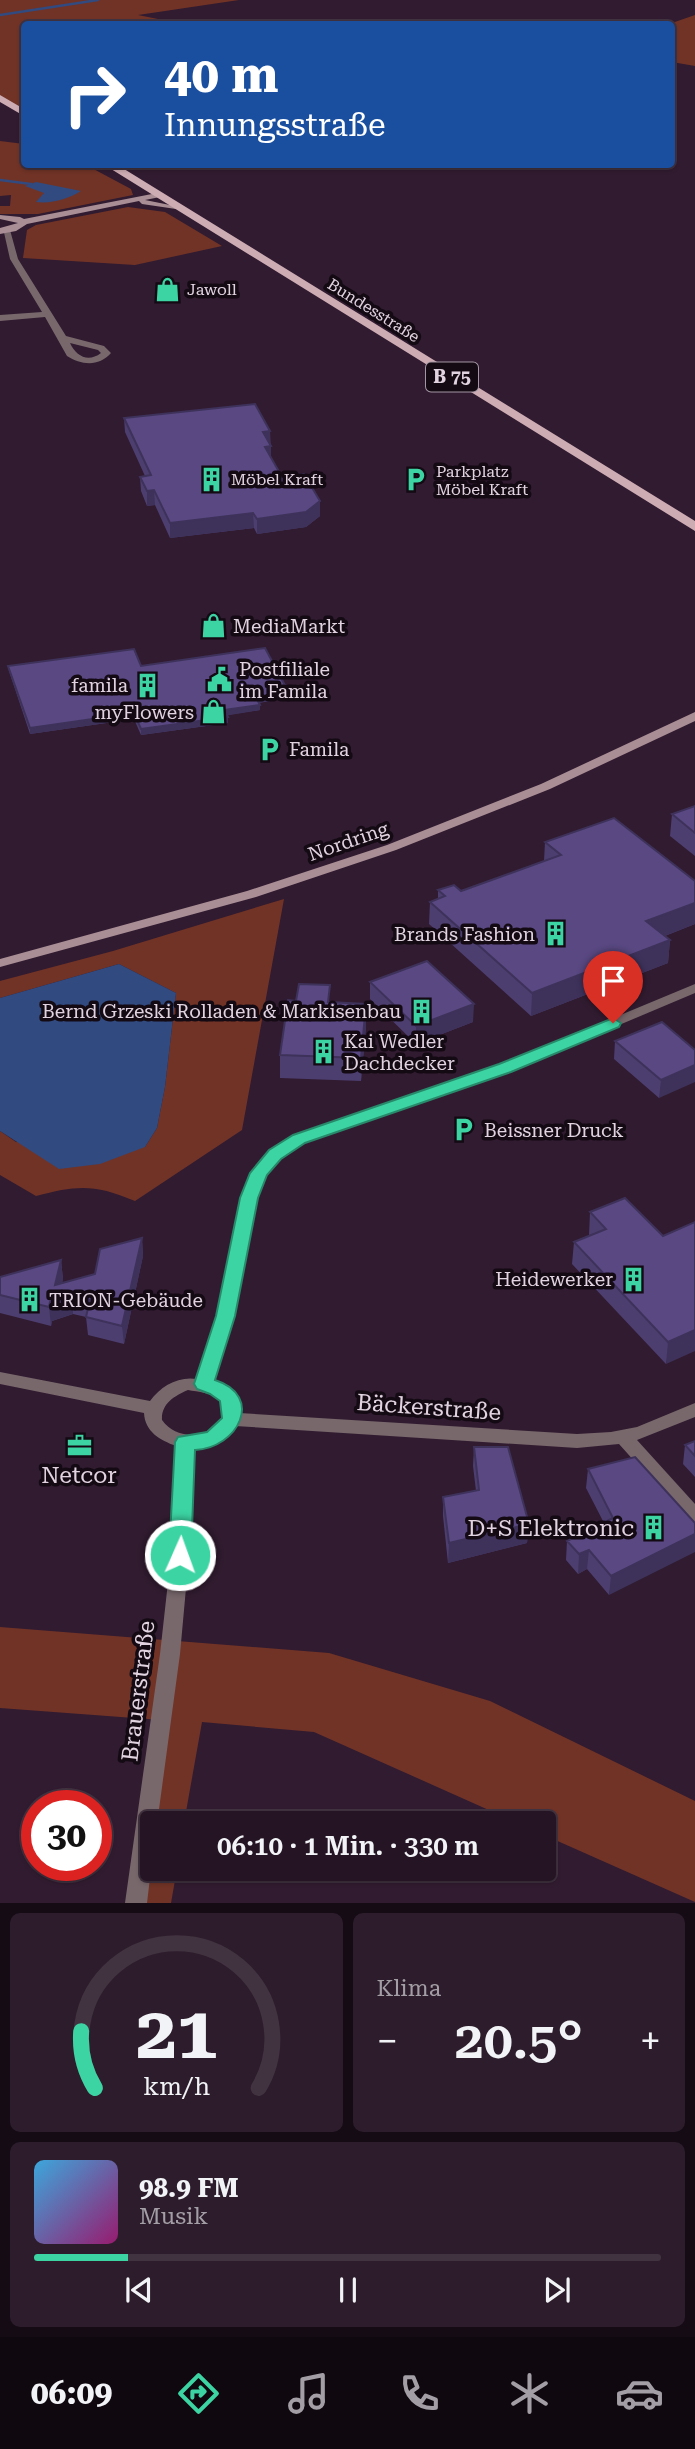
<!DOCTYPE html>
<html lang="de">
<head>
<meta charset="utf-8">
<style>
	:root { --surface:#251424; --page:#2d1d2c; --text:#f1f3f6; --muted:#a39ea6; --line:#423341; --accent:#3cd4a3 }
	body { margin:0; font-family:"Roboto Serif",serif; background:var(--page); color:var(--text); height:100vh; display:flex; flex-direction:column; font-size:26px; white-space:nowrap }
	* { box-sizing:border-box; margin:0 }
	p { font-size:23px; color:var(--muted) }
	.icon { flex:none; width:38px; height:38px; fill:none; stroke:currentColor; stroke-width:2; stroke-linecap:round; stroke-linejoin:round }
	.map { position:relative; height:1903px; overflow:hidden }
	.panel { display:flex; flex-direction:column; gap:10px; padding:10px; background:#140b14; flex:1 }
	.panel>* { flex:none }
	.guide { position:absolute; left:21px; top:21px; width:654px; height:147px; border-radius:7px; box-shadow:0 2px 5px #0004,0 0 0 2px var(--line); background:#1a4fa0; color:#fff; overflow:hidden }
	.speed { position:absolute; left:21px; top:1790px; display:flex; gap:14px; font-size:35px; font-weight:700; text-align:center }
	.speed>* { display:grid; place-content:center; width:91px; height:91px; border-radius:50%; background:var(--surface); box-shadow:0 2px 5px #0004,0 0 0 2px var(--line); line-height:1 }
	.speed .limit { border:10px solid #d22; background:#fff; color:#111 }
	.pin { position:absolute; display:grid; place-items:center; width:60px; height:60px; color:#fff; margin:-72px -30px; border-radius:50% 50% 50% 0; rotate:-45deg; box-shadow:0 0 7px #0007 }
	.pin .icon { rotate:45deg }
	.me { position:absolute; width:77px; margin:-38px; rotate:2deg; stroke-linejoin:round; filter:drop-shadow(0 0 5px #0008) }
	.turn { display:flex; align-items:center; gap:24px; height:147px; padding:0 28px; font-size:32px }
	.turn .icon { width:91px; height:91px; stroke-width:2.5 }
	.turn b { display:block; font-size:49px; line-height:60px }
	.big { font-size:52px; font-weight:600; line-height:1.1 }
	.panel .card { flex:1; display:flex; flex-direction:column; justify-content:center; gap:10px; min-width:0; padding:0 24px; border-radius:10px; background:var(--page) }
	.panel .dial { align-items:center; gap:0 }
	.dial svg { height:182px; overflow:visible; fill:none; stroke:var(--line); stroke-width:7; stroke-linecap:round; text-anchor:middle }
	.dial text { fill:var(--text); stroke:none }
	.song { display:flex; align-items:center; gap:21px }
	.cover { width:84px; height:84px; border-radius:10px; background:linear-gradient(135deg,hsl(200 70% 55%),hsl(320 70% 35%)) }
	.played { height:7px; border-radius:4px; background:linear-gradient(90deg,var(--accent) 15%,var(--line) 15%) }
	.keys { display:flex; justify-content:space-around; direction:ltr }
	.heat { display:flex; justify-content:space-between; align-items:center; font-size:38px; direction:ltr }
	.panel .tiles { flex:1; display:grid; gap:10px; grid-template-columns:1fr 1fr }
	.card:last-child { grid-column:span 2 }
	.trip { position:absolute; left:140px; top:1811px; width:416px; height:70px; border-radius:7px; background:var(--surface); box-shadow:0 2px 5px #0004,0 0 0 2px var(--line); font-weight:600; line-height:70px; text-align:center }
	.tab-bar { display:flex; height:112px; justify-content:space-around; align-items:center; background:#0f080e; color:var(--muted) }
	.tab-bar .icon { width:49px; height:49px }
	.tab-bar .on { color:var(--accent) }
	.tab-bar b { font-size:32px; color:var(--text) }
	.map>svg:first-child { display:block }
</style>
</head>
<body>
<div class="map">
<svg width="695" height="1903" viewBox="0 0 695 1903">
	<rect width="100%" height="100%" fill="#311b30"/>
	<!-- green -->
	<path fill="#713326" d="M0 0H239L138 15 183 24H24V80L20 81 24 85V113L0 98Z
		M695 15V66L672 62V24H669Z
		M0 141 24 144V164L86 165 131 189 133 195 38 214H0V206H10L11 195 0 196Z
		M128 207 165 212 222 246 135 265 23 258 27 230 36 225Z
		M284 899 242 1130 135 1201C95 1184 77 1185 36 1196L0 1175V1131L16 1142 145 1147 157 1128 165 1087 176 993 119 964 0 998V981L113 951Z
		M0 1627 329 1653 490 1701 695 1801V1902L544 1835V1824L518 1823 314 1732 202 1722 184 1823 152 1824V1869H177L171 1903H136L161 1720 0 1708Z"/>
	<!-- water -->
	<path fill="#314a7f" d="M36 182 81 191C68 199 52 204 36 202L44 193 25 186Z
		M119 964 176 993 165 1087 157 1128 145 1147 100 1164 59 1169 0 1131V998Z"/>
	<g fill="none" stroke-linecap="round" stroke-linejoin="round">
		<!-- stream -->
		<path stroke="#314a7f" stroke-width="2.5" d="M0 15 98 0
			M0 180 31 184"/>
		<!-- street -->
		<path fill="#78686c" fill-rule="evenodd" d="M3 228 10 230 18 259 66 336 104 346 111 353C99 367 81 365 67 356L45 317 0 321V315L42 312 10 259ZM70 343 98 350 101 353C88 363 76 356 70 343Z
			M695 984V993L510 1071 304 1143 281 1158 266 1175 257 1198 233 1316 213 1382C229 1387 239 1397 239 1413L577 1434 611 1432 637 1427 695 1403V1417L637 1440 695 1504V1523L688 1521 619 1444 577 1448 235 1426C224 1440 212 1447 194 1449L189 1555 180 1654 157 1824H152V1861L147 1903H125L160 1654 171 1555 176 1446C160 1440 145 1432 144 1413L0 1384V1372L150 1401C161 1386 178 1376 197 1379L217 1316 241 1198 253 1169 269 1150 294 1135 500 1065ZM188 1390C198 1392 212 1392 219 1401 238 1423 186 1453 162 1420 161 1404 174 1396 188 1390Z"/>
		<!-- secondary -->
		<path fill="#a98e95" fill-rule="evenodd" d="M157 193 161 195 160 197 145 200 180 207 176 209 142 204 139 201 27 224 16 231 0 234V228L18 223 0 219V215L20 217 24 219Z
			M695 712V721L550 789 396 850 256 897 0 967V959L247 891 387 845 541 784Z"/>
		<!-- primary -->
		<path fill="#ceacb4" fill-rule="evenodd" d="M0 95 24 109V116L0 102Z
			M103 164H116L695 521V531Z"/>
	</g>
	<!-- wall -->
	<path fill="#4d3e70" d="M124 418 270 431 271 457 282 477 320 516 306 527 257 534 254 528 170 538 155 505 147 506 141 491 140 477 145 476 125 432Z
		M8 666H141L289 693V698L258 703 260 710 227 715 228 723 141 735 134 719 30 734 9 671Z
		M695 806V856L670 836 672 814Z
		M545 842 695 881V924L665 936 670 940 668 963 531 1016 429 924 430 902 438 899V890L461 891 544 861Z
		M370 982 473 1022 416 1044 370 999Z
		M330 1002 366 1004V1026L361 1081 280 1078V1055Z
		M615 1041 695 1050 659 1098 614 1059Z
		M590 1212 663 1236 695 1222 666 1364 572 1264 574 1242 589 1236Z
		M142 1238 143 1256 124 1344 88 1335 86 1317 73 1314 52 1321 51 1326 0 1313V1277L61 1260 63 1279 62 1283 95 1274Z
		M695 1441V1477L683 1464 685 1445Z
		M474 1447 529 1524 527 1543 448 1563 443 1516V1497L476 1491 473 1466Z
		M635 1457 609 1595 587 1569 578 1574 566 1560 567 1541 604 1523 586 1488 588 1469Z"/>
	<!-- shaded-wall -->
	<path fill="#3e325b" d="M270 431V445L263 432Z
		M271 446V460L265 447Z
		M154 490 155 505 147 506V491Z
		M320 501V516L306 527 257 534V519Z
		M253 513 254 528 170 538V523Z
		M289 693V698L256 703V697Z
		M260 705V710L224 716V710Z
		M134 713V719L30 734V728Z
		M228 717V723L141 735V729Z
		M695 903V924L644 944 646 921Z
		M670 940 668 963 531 1016 532 993Z
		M366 1004V1026L361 1081V1058Z
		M474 1004 473 1022 416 1044V1026Z
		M695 1065V1082L659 1098 661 1080Z
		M142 1238 143 1256 124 1344 122 1326Z
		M61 1260 63 1279 58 1300 72 1296 73 1314 52 1321 51 1326 49 1307Z
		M695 1330V1351L666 1364 668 1342Z
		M529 1524 527 1543 448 1563 449 1543Z
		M695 1534V1552L609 1595 611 1576Z
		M589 1550 587 1569 578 1574 579 1554Z"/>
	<!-- building -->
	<path fill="#594882" stroke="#3e325b" stroke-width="2" d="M255 404 270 431 263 432 271 446 265 447 282 477 304 474 320 501 306 512 257 519 253 513 170 523 154 490 147 491 140 477 151 475 124 418Z
		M265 648 289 693 256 697 260 705 224 710 228 717 141 729 134 713 30 728 8 666 134 649 141 666Z
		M695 806V833L672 814Z
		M614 818 695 881V903L646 921 670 940 532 993 430 902 445 896 438 890 454 885 461 891 561 855 545 842Z
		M427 961 474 1004 416 1026 370 982Z
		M299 984 330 985 328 1002 366 1004 361 1058 280 1055 288 1000 296 1001Z
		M662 1022 695 1050V1065L661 1080 615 1041Z
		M625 1198 663 1236 695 1222V1330L668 1342 574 1242 606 1229 590 1212Z
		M142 1238 122 1326 86 1317 90 1300 72 1296 50 1302 49 1307 0 1295V1277L61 1260 55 1285 95 1274 100 1249Z
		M695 1441V1456L685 1445Z
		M474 1447H508L529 1524 449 1543 443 1497 479 1490Z
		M635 1457 695 1523V1534L611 1576 589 1550 579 1554 567 1541 613 1518 588 1469Z"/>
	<!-- route -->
	<path fill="#3cd4a3" stroke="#278a6a" stroke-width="2" d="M613 1018 621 1023 619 1027 511 1072 305 1143 281 1159 267 1175 258 1198 235 1316 215 1380C265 1396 238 1448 195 1450L191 1555 188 1561 180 1563 173 1561 169 1555 175 1442 178 1437 207 1432 222 1418 220 1401 210 1394 197 1389 194 1384 216 1316 240 1198 250 1173 269 1150 293 1135 499 1064Z"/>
	<!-- icons -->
	<defs>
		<symbol id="shop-bare" viewBox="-9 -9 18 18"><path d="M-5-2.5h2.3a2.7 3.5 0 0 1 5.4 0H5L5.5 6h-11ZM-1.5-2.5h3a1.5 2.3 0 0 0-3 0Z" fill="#3cd4a3" stroke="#130a13" stroke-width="2.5" paint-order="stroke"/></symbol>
		<symbol id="building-bare" viewBox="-9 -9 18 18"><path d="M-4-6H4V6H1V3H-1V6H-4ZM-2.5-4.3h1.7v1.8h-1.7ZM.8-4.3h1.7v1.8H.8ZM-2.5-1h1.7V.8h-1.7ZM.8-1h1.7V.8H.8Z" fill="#3cd4a3" stroke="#130a13" stroke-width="2.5" paint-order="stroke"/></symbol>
		<symbol id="parking-bare" viewBox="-9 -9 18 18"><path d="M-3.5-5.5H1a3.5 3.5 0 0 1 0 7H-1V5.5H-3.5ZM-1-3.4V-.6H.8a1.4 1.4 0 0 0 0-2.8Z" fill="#3cd4a3" stroke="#130a13" stroke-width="2.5" paint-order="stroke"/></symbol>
		<symbol id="civic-bare" viewBox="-9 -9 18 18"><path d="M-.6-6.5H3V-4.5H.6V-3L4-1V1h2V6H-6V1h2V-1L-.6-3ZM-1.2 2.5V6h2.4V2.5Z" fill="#3cd4a3" stroke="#130a13" stroke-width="2.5" paint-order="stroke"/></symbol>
		<symbol id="office-bare" viewBox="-9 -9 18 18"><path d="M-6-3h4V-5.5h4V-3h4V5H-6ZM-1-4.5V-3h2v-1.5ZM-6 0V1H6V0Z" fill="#3cd4a3" stroke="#130a13" stroke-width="2.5" paint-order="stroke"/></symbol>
	</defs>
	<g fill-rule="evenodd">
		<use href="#shop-bare" x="150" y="272" width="35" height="35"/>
		<use href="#building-bare" x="194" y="462" width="35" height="35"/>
		<use href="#parking-bare" x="398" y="462" width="35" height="35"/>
		<use href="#shop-bare" x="196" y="608" width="35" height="35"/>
		<use href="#civic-bare" x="202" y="662" width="35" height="35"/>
		<use href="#building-bare" x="130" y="668" width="35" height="35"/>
		<use href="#shop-bare" x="196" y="694" width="35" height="35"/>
		<use href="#parking-bare" x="252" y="732" width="35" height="35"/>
		<use href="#building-bare" x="538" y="916" width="35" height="35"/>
		<use href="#building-bare" x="404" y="994" width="35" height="35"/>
		<use href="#building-bare" x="306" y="1034" width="35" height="35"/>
		<use href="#parking-bare" x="446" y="1112" width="35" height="35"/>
		<use href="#building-bare" x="616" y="1262" width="35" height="35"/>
		<use href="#building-bare" x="12" y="1282" width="35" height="35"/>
		<use href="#office-bare" x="62" y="1428" width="35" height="35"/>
		<use href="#building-bare" x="636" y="1510" width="35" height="35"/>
	</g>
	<g text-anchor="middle" stroke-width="7" stroke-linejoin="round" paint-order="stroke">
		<!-- far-poi labels -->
		<g font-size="16" fill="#e2d3e1" stroke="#130a13" text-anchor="start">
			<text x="187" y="295">Jawoll</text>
			<text x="436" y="477">Parkplatz<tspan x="436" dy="18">Möbel Kraft</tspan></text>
			<text x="231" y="485">Möbel Kraft</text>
		</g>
		<!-- far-street labels -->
		<g font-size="16" fill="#e2d3e1" stroke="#130a13">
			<text transform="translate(374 310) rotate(32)" y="6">Bundesstraße</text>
		</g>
		<!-- shield labels -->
		<rect fill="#130a13" stroke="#a497a3" stroke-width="2" x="426" y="362.5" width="52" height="29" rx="5"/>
		<g font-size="18" font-weight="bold" fill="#e2d3e1">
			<text x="452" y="383">B 75</text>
		</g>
		<!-- poi labels -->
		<g font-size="19" fill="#e2d3e1" stroke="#130a13" text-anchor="start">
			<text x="233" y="633">MediaMarkt</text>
			<text x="239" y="676">Postfiliale<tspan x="239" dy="22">im Famila</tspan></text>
			<text x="128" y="692" text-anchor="end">famila</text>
			<text x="194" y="719" text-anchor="end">myFlowers</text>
			<text x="289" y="756">Famila</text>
			<text x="535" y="941" text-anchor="end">Brands Fashion</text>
			<text x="401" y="1018" text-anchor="end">Bernd Grzeski Rolladen &amp; Markisenbau</text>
			<text x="344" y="1048">Kai Wedler<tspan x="344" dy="22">Dachdecker</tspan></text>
			<text x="484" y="1137">Beissner Druck</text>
			<text x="613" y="1286" text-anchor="end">Heidewerker</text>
			<text x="49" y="1307">TRION-Gebäude</text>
		</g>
		<!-- street labels -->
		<g font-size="19" fill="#e2d3e1" stroke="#130a13">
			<text transform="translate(348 841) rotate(-19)" y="7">Nordring</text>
		</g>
		<!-- near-street labels -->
		<g font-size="23" fill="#e2d3e1" stroke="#130a13">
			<text transform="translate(429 1407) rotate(4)" y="8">Bäckerstraße</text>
			<text transform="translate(138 1691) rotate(-83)" y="8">Brauerstraße</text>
		</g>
		<!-- near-poi labels -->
		<g font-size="23" fill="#e2d3e1" stroke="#130a13">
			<text x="79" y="1483">Netcor</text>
			<text x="634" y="1536" text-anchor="end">D+S Elektronic</text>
		</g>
	</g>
</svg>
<div class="speed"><div class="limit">30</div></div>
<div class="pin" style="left:613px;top:1023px;background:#d93025"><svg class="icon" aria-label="arrive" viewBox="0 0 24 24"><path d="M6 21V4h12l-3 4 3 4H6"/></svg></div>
<svg class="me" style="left:180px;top:1555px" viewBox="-20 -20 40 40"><circle r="17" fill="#3cd4a3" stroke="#fff" stroke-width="3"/><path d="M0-11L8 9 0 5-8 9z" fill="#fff"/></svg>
<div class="trip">06:10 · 1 Min. · 330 m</div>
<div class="guide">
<div class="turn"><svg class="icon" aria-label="right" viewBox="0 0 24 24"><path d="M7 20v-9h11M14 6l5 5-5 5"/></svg><div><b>40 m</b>Innungsstraße</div></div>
</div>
</div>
<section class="panel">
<div class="tiles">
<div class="card dial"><svg viewBox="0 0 100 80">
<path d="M14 69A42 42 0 1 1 86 69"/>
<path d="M14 69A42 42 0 0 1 8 44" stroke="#3cd4a3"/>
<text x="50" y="56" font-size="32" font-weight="700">21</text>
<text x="50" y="72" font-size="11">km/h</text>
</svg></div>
<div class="card"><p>Klima</p>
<div class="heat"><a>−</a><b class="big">20.5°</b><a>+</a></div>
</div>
<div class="card">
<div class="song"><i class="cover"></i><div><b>98.9 FM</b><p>Musik</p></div></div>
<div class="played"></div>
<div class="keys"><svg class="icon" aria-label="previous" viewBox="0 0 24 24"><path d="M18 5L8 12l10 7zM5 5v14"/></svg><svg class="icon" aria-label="pause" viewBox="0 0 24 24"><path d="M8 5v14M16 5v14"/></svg><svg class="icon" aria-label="next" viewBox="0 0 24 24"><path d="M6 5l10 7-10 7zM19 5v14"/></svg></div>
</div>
</div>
</section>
<nav class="tab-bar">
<b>06:09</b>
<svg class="icon on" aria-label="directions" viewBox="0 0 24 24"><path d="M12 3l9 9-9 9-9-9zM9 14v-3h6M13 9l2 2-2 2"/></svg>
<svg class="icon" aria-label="music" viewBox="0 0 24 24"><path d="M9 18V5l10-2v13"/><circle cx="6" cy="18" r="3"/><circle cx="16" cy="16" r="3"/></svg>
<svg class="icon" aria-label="phone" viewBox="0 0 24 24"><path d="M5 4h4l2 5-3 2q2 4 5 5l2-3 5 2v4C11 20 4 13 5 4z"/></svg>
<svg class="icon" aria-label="climate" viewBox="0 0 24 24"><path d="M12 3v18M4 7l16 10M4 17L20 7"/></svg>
<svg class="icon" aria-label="car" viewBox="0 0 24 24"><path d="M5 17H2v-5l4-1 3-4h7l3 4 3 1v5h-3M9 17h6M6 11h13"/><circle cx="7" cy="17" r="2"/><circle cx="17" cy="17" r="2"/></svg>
</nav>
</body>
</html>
